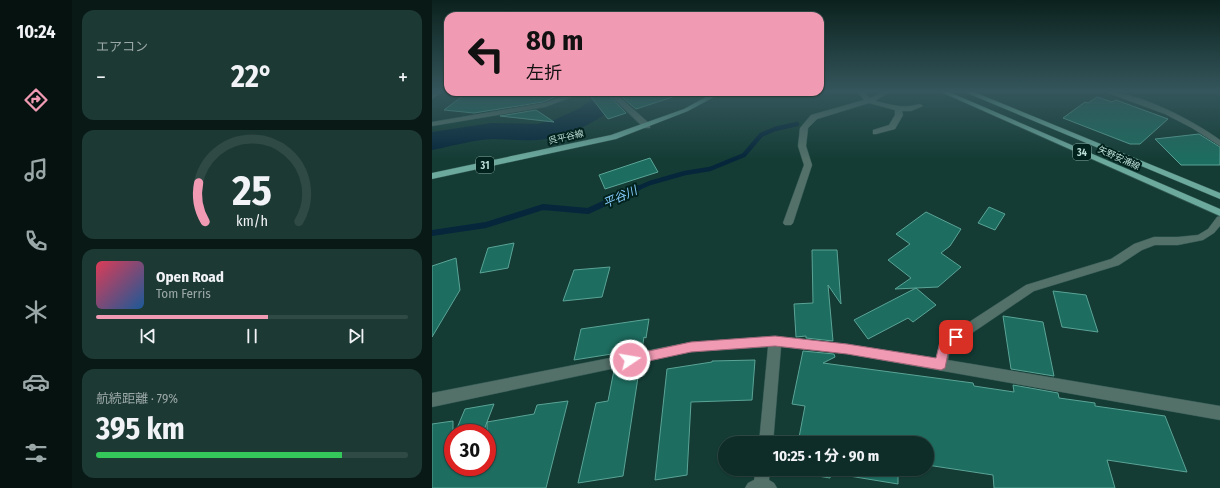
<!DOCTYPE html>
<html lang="ja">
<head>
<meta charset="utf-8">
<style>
	:root { --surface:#0f2d28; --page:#1d3934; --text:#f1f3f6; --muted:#9ba8a8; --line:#2f4945; --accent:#f19ab4 }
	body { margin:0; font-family:"Fira Sans Condensed","Noto Sans JP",sans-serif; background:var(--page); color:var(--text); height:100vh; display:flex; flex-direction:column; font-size:15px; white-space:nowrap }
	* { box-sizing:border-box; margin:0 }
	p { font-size:13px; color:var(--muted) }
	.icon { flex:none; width:22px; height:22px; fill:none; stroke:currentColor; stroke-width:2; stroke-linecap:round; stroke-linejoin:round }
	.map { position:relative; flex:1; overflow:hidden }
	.side { display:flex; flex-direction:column; gap:10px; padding:10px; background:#081916; width:360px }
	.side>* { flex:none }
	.guide { position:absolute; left:12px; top:12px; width:380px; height:84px; border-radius:12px; box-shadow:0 1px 3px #0004,0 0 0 1px var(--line); background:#f19ab4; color:#111; overflow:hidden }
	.speed { position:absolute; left:12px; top:424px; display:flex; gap:8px; font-size:20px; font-weight:700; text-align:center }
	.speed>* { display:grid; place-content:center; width:52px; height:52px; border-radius:50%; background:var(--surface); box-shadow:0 1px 3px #0004,0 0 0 1px var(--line); line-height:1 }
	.speed .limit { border:6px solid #d22; background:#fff; color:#111 }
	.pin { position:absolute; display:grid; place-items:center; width:34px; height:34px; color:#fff; margin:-17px; border-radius:8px; box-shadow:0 2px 6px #0006 }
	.me { position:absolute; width:44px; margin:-22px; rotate:78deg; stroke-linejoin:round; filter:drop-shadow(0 0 3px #0008) }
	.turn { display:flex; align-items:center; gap:14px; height:84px; padding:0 16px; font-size:18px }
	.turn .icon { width:52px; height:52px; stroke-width:2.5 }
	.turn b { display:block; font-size:28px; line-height:34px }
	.big { font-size:30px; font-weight:700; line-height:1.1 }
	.side .widget { flex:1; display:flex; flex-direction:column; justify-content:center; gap:6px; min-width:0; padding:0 14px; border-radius:12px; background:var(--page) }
	.side .dial { align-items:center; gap:0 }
	.dial svg { height:104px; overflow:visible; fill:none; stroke:var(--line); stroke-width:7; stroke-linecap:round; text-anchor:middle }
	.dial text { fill:var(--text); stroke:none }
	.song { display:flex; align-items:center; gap:12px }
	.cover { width:48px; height:48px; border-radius:6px; background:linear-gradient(135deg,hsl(350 70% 55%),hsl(210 70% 35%)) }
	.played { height:4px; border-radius:2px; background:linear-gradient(90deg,var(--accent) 55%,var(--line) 55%) }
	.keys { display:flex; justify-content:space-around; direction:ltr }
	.heat { display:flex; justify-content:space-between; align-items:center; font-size:22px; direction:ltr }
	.charge { height:6px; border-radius:3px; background:linear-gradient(90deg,#34c759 79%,var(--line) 0) }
	.trip { position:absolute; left:286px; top:436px; width:216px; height:40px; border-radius:20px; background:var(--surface); box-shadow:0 1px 3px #0004,0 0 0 1px var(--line); font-weight:700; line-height:40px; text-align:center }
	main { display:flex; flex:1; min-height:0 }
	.tab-bar { display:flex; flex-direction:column; width:72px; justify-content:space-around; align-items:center; background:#061210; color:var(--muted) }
	.tab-bar .icon { width:28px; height:28px }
	.tab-bar .current { color:var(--accent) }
	.tab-bar b { font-size:18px; color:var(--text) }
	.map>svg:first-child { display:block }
</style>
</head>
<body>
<main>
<nav class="tab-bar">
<b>10:24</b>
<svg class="icon current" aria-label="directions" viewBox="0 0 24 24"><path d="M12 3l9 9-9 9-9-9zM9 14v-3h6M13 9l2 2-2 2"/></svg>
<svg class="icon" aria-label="music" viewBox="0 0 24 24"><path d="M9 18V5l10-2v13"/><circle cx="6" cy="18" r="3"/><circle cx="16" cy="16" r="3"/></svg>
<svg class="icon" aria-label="phone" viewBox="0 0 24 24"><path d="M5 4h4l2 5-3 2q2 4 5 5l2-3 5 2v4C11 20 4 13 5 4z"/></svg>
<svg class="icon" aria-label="climate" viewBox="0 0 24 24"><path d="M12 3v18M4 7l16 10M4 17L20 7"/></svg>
<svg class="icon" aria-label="car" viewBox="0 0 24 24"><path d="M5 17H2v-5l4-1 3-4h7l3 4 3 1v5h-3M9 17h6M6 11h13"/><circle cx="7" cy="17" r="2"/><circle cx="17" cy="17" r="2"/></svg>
<svg class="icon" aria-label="filters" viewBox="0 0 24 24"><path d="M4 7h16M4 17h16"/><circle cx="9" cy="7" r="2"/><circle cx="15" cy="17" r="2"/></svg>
</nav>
<section class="side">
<div class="widget"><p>エアコン</p>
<div class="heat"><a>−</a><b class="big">22°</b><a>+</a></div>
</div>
<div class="widget dial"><svg viewBox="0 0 100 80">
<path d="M14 69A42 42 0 1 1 86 69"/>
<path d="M14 69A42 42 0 0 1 9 39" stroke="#f19ab4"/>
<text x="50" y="56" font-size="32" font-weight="700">25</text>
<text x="50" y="72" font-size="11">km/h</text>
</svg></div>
<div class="widget">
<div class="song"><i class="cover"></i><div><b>Open Road</b><p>Tom Ferris</p></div></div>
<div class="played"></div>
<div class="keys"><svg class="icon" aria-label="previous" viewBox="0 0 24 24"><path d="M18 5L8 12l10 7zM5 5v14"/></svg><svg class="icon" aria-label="pause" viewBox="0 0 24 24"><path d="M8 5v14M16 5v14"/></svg><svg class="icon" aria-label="next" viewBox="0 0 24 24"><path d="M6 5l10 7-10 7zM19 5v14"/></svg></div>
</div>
<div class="widget"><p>航続距離 · 79%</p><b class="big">395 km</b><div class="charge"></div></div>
</section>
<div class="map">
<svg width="788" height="488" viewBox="0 0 788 488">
	<rect width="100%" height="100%" fill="#143c35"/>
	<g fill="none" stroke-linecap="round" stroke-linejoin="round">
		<!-- stream-far1 -->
		<path stroke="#06273b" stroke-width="4.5" d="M204 189 218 183 253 173 278 169 312 155 329 135 343 129 365 124"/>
		<!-- stream -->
		<path stroke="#06273b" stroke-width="6" d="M0 233 54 225 111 207 156 211 206 188"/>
		<!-- river -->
		<path fill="#06273b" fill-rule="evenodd" d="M169 92H196C179 117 134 139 104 140 89 141 75 139 61 139 41 140 20 146 0 150V132L60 123 105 124 122 120 148 108Z"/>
	</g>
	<!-- building -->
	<path fill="#1d6d60" stroke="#5aa496" d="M36 92H133V93L111 102 42 113 12 110Z
		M155 92H174L194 113 176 119Z
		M184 92H246L247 95 204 109Z
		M665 97 680 102 684 100 736 119 708 144H698L631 118 653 102 656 103Z
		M104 110 122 122 68 116Z
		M767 134 788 147V165H749L723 139Z
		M218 158 226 172 173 189 167 175Z
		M557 207 573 214 563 230 546 223Z
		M494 212 529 229 518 246 509 253 529 267 506 287 463 289 479 278 456 260 478 244 464 234Z
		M82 243 76 268 48 273 56 248Z
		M380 250H405L409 304 396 285 401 341 374 338V336L364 337 362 304 381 303Z
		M24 258 28 290 0 337V266Z
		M178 267 170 297 131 301 142 270Z
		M484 288 504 305 481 322 476 318 436 339 422 320Z
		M621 291 654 295 666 332 630 327Z
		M571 316 611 322 622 376 579 369Z
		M217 319 214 338 212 337 210 350 186 355V353L142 360 149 329Z
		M371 351 402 354 403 357 391 363 541 383 542 386 582 392 581 385 626 393 627 398 663 403V406L733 416 755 472 675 460 683 488H562L561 475 495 465V443H366L373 406 360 404Z
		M323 360 320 400 259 402 255 475 223 480 235 369 280 362V361Z
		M208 364 191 476 146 483 164 403 176 401 182 370Z
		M136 401 114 488H0V424L21 421V467H55V422L51 433H23L33 409 62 404 55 422 102 414 105 405Z
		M361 469H466V484L399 473 398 478 361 472Z"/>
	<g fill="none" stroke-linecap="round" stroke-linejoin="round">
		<defs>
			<path id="minor" d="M4 92H11L0 99V94Z
				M145 92H154L113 107 0 126V122L112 103Z
				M175 92H182L218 124V128H212Z
				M425 92H432L438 98 450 92H458L443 101C461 105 470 109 488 104L491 106 479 111H470L471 115 463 129 444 134H441V130L457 125 463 115V110L437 103 385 119 376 128 374 146 380 165 361 223 359 225H353L351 223 372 165 366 146 368 128 379 115 432 100Z
				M675 92C707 92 762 121 788 140V146L760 128 733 114 676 93Z
				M788 216V226L782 233 771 240 746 245H723L710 250 687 265 602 291 518 348 516 360 788 406V420L415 354 349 347 341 443H327L336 347 259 352 0 407V393L259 342 343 336 415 344 504 358 508 341 594 285 679 259 702 244 722 237H746L766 235 776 229 785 217Z
				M324 469H338L337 480 342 483 345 488H313L316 483 322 480Z"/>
			<path id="major" d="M283 92H291L256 111 184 139 0 179V173L179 135 252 109Z
				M509 92H517L788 209V216Z
				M534 92H542L788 193V199L535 93Z"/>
		</defs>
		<!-- minor casing -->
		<use href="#minor" stroke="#325952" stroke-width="1"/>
		<!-- major casing -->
		<use href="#major" stroke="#325952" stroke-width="1"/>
		<!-- minor -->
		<use href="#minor" fill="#537069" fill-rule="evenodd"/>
		<!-- major -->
		<use href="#major" fill="#6daa9e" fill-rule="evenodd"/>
	</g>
	<!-- sky -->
	<linearGradient id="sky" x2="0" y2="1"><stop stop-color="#0b211d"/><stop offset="0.57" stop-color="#34565c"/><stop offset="1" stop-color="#34565c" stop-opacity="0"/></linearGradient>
	<rect width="788" height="160" fill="url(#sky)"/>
	<!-- route -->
	<path fill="#f19ab4" stroke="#9d6475" d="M524 332 528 334 530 337 528 340 517 348 513 368 509 370 415 354 343 346 259 352 198 365 194 363 192 360 194 356 198 355 259 342 343 336 415 344 504 358 508 342Z"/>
	<g text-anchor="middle" stroke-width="4" stroke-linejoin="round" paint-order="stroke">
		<!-- far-street labels -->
		<g font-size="9" fill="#bcdfd7" stroke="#02221d">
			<text transform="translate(134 137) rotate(-13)" y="3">呉平谷線</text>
			<text transform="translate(687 158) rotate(24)" y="3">矢野安浦線</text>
		</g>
		<!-- shield labels -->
		<g fill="#02221d" stroke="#84a69f" stroke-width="1">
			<rect x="641" y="144" width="18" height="16" rx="3"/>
			<rect x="44" y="157" width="18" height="16" rx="3"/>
		</g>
		<g font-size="10" font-weight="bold" fill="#bcdfd7">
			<text x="650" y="156">34</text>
			<text x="53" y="169">31</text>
		</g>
		<!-- water labels -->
		<g font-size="12" font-style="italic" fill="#87cbfc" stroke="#02221d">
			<text transform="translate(188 197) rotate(-24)" y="4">平谷川</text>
		</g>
	</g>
</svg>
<div class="speed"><div class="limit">30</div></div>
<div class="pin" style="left:524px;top:337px;background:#d93025"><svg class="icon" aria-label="arrive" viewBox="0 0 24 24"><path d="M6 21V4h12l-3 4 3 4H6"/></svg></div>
<svg class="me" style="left:198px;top:360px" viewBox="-20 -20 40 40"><circle r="17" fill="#f19ab4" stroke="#fff" stroke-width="3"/><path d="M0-11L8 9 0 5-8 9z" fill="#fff"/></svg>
<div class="trip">10:25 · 1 分 · 90 m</div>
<div class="guide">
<div class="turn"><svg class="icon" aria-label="left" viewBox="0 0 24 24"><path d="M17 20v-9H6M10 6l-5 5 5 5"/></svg><div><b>80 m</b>左折</div></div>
</div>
</div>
</main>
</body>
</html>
